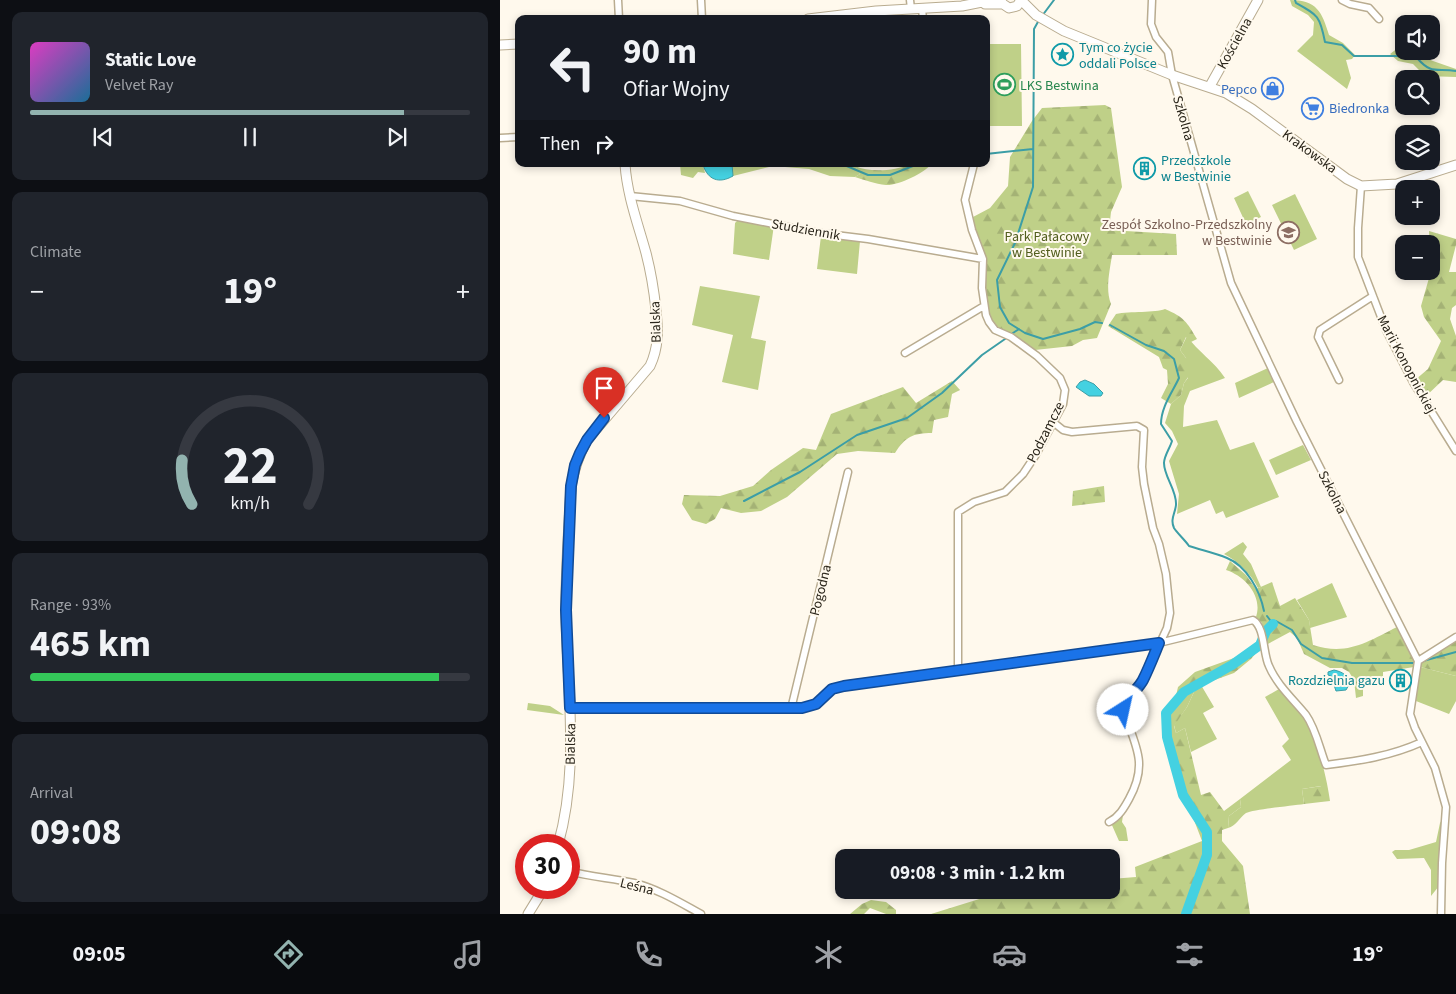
<!DOCTYPE html>
<html lang="en">
<head>
<meta charset="utf-8">
<style>
	:root { --surface:#171b24; --page:#20242c; --text:#f1f3f6; --muted:#9ea1a6; --line:#363941; --accent:#92b3af }
	body { margin:0; font-family:"Source Sans 3",sans-serif; background:var(--page); color:var(--text); height:100vh; display:flex; flex-direction:column; font-size:19px; white-space:nowrap }
	* { box-sizing:border-box; margin:0 }
	p { font-size:16px; color:var(--muted) }
	.icon { flex:none; width:28px; height:28px; fill:none; stroke:currentColor; stroke-width:2; stroke-linecap:round; stroke-linejoin:round }
	.map { position:relative; flex:1; overflow:hidden }
	.details { display:flex; flex-direction:column; gap:12px; padding:12px; background:#0d0f14; width:500px }
	.details>* { flex:none }
	.top-card { position:absolute; left:15px; top:15px; width:475px; height:152px; border-radius:10px; box-shadow:0 2px 8px #0003; background:#171b24; color:var(--text); overflow:hidden }
	.tools { position:absolute; left:895px; top:15px; display:grid; gap:10px }
	.tools a { display:grid; place-items:center; width:45px; height:45px; border-radius:10px; background:var(--surface); box-shadow:0 2px 8px #0003; font-size:25px }
	.speed { position:absolute; left:15px; top:834px; display:flex; gap:10px; font-size:25px; font-weight:700; text-align:center }
	.speed>* { display:grid; place-content:center; width:65px; height:65px; border-radius:50%; background:var(--surface); box-shadow:0 2px 8px #0003; line-height:1 }
	.speed .limit { border:8px solid #d22; background:#fff; color:#111 }
	.pin { position:absolute; display:grid; place-items:center; width:42px; height:42px; color:#fff; margin:-51px -21px; border-radius:50% 50% 50% 0; rotate:-45deg; box-shadow:0 0 5px #0007 }
	.pin .icon { rotate:45deg }
	.me { position:absolute; width:55px; margin:-28px; rotate:35deg; stroke-linejoin:round; filter:drop-shadow(0 0 4px #0008) }
	.turn { display:flex; align-items:center; gap:18px; height:105px; padding:0 25px; font-size:22px }
	.turn .icon { width:65px; height:65px; stroke-width:2.5 }
	.turn b { display:block; font-size:35px; line-height:42px }
	.then { display:flex; align-items:center; height:48px; padding:0 25px; background:#0003; gap:10px; font-size:19px }
	.big { font-size:38px; font-weight:700; line-height:1.1 }
	.details .tile { flex:1; display:flex; flex-direction:column; justify-content:center; gap:8px; min-width:0; padding:0 18px; border-radius:10px; background:var(--page) }
	.details .dial { align-items:center; gap:0 }
	.dial svg { height:130px; overflow:visible; fill:none; stroke:var(--line); stroke-width:7; stroke-linecap:round; text-anchor:middle }
	.dial text { fill:var(--text); stroke:none }
	.song { display:flex; align-items:center; gap:15px }
	.cover { width:60px; height:60px; border-radius:8px; background:linear-gradient(135deg,hsl(310 70% 55%),hsl(200 70% 35%)) }
	.played { height:5px; border-radius:2px; background:linear-gradient(90deg,var(--accent) 85%,var(--line) 85%) }
	.keys { display:flex; justify-content:space-around; direction:ltr }
	.heat { display:flex; justify-content:space-between; align-items:center; font-size:28px; direction:ltr }
	.charge { height:8px; border-radius:4px; background:linear-gradient(90deg,#34c759 93%,var(--line) 0) }
	.trip { position:absolute; left:335px; top:849px; width:285px; height:50px; border-radius:10px; background:var(--surface); box-shadow:0 2px 8px #0003; font-weight:700; line-height:50px; text-align:center }
	.tabs { display:flex; height:80px; justify-content:space-around; align-items:center; background:#090b0e; color:var(--muted) }
	.tabs .icon { width:35px; height:35px }
	.tabs .active { color:var(--accent) }
	.tabs b { font-size:22px; color:var(--text) }
	main { display:flex; flex:1; min-height:0 }
	.map>svg:first-child { display:block }
</style>
</head>
<body>
<main>
<section class="details">
<div class="tile">
<div class="song"><i class="cover"></i><div><b>Static Love</b><p>Velvet Ray</p></div></div>
<div class="played"></div>
<div class="keys"><svg class="icon" aria-label="previous" viewBox="0 0 24 24"><path d="M18 5L8 12l10 7zM5 5v14"/></svg><svg class="icon" aria-label="pause" viewBox="0 0 24 24"><path d="M8 5v14M16 5v14"/></svg><svg class="icon" aria-label="next" viewBox="0 0 24 24"><path d="M6 5l10 7-10 7zM19 5v14"/></svg></div>
</div>
<div class="tile"><p>Climate</p>
<div class="heat"><a>−</a><b class="big">19°</b><a>+</a></div>
</div>
<div class="tile dial"><svg viewBox="0 0 100 80">
<path d="M14 69A42 42 0 1 1 86 69"/>
<path d="M14 69A42 42 0 0 1 8 42" stroke="#92b3af"/>
<text x="50" y="56" font-size="32" font-weight="700">22</text>
<text x="50" y="72" font-size="11">km/h</text>
</svg></div>
<div class="tile"><p>Range · 93%</p><b class="big">465 km</b><div class="charge"></div></div>
<div class="tile"><p>Arrival</p><b class="big">09:08</b></div>
</section>
<div class="map">
<svg width="956" height="914" viewBox="0 0 956 914">
	<defs>
		<pattern id="forest-firs" width="22" height="20" patternUnits="userSpaceOnUse" patternTransform="scale(1.25)"><rect width="22" height="20" fill="#bfd088"/><path d="M5 1l3.5 6h-7zM16 11l3.5 6h-7z" fill="#a4b275"/></pattern>
	</defs>
	<rect width="100%" height="100%" fill="#fff9ed"/>
	<!-- green -->
	<path fill="#bfd088" d="M790 0C817 0 822 12 829 35L843 43 855 55 852 59 846 60 851 78 847 89 797 51 813 35 814 22 808 15 792 6Z
		M486 44H521L522 126H486Z
		M903 44 904 51H910L933 61 956 69V77L925 76 913 64 898 61 890 54Z
		M180 164H211L203 165 205 173 198 172 193 178 181 175Z
		M232 164H354L360 174 355 177 330 176 309 169 273 166 233 176Z
		M748 191 761 217 746 224 734 198Z
		M795 194 817 239 794 250 772 205Z
		M239 219 274 225 269 260 233 254 235 223Z
		M321 236 360 241 357 274 317 269Z
		M200 286 260 296 251 338 266 341 258 390 222 382 233 335 192 325Z
		M687 336C698 352 714 361 725 378L690 391 684 406 683 427 717 420 730 450 754 442 779 497 726 518 723 511 716 514 710 500 677 514 679 494 669 461 678 444 672 431 665 423 671 404 681 395 684 383 688 378 686 358 680 350Z
		M768 368 774 382 739 398 735 383Z
		M803 445 811 460 776 475 769 460Z
		M743 542 747 547 743 554 751 564 761 587 758 588C751 574 738 561 724 554Z
		M832 583 847 617 810 628 809 620 797 600Z
		M920 667 956 676V701L949 714 916 701Z
		M701 685 714 707 703 713 717 739 691 752 685 728 676 733 674 725 687 707 694 692Z
		M779 689C787 698 798 708 805 718 817 739 827 778 830 801L821 802V786L802 789 804 804C792 806 753 809 746 813 739 818 736 826 728 828L729 816 741 807 740 799 791 760 782 746 789 739 765 697Z
		M28 703 50 706 64 715 27 710Z
		M623 815 622 822 626 828 628 841H619L611 823 619 820Z
		M943 818 939 886 931 896V870L924 858 897 859 892 852 895 850H909L936 842 940 823Z"/>
	<!-- forest -->
	<path fill="url(#forest-firs)" d="M605 105 611 108 622 187 611 212 609 230 676 234 677 255H612C610 270 605 289 611 304L597 338 583 340 572 346 535 350 498 327 492 320 487 306 473 217 490 208 508 186 510 157 532 121 542 108Z
		M410 164H431C425 173 397 186 386 185 375 184 365 180 355 177L360 174 355 166C370 173 395 171 410 164Z
		M929 231 956 239V245L949 272H956V305L952 308 950 319 956 336V382L943 380 925 397 915 380 928 369 941 341 924 317 921 306 931 271Z
		M665 309C684 317 687 322 697 339L691 342 686 337 680 350 686 358 696 366 684 383 681 395 671 404 661 398 668 384 667 370 663 368 659 357 608 326 616 314C630 311 655 313 665 309Z
		M452 381 460 390 452 394 448 417 434 420 432 433C413 433 405 437 395 453L358 451 337 454 287 497 261 511 241 513 221 508 215 519 206 524 192 520 182 504 184 495 220 496 253 486 271 470 303 448 316 450 331 414 403 387 416 403Z
		M604 486 605 502 572 506 573 491Z
		M730 561 746 575 756 589 772 582 780 606 795 598 809 620 813 645C847 656 867 642 897 627L915 661 914 667 883 672V687L863 682V696L856 698 854 680 849 672 842 668H830L804 654 797 638 790 632 766 645 762 623 756 617C763 596 745 576 726 570Z
		M956 640V676L920 667 922 662Z
		M760 641 762 646 751 659 734 673 701 685 694 692 687 707 674 726 676 733 685 728 701 795 710 792 724 811 740 799 741 807 729 816 728 828 722 830V841L743 866 750 914H431L505 891 611 890V879L636 877 635 867 702 841 676 773 664 736V711L675 700 678 687 695 672 745 654Z
		M822 786 821 802 804 804 802 789Z
		M371 900 386 902 396 910V914H386L370 908 364 914H350L362 904Z"/>
	<!-- water -->
	<path fill="#44d1e1" stroke="#3c9ea6" d="M211 164H232L233 176C219 184 208 180 203 165Z
		M585 380 594 384 603 393 601 396H589L576 387 580 382Z
		M834 670C843 672 847 675 850 683L846 690 836 691 831 676 828 675V672Z"/>
	<g fill="none" stroke-linecap="round" stroke-linejoin="round">
		<!-- stream -->
		<path stroke="#3c9ea6" stroke-width="2" d="M795 0 796 3C818 15 820 16 825 42L842 45 854 56H897L917 58C932 75 936 68 956 71
			M542 16 554 0
			M539 20 534 29 533 187 515 243 497 280 500 307 509 323 525 333 543 339 580 329 595 322 602 323
			M486 154 533 149
			M342 164 368 175H390L418 164
			M610 325 646 345 664 351 674 359 679 378C672 393 661 407 661 424L672 441C670 448 664 456 664 463 664 477 677 490 676 505 675 514 670 519 674 528 677 533 685 540 689 546 701 550 715 553 727 558 747 566 760 591 764 611
			M513 333 519 329
			M244 501 300 472 357 435 407 418 442 393 482 355 505 339
			M767 616 773 624 776 621 792 630 801 644 822 658 852 663H916
			M923 661 956 652"/>
		<!-- river -->
		<path stroke="#44d1e1" stroke-width="10" d="M686 914 707 855V832L683 795 667 737 666 713 684 692 732 665 760 645 766 631 773 624"/>
		<defs>
			<path id="street" d="M118 0 119 19
				M201 0 202 19
				M410 0 411 9
				M652 0 651 24 656 37 668 52 672 75 731 283 797 422 918 661 910 714 915 728 935 768 946 807 942 863 941 914
				M842 0 850 4 869 8 879 19
				M422 9 423 19
				M0 138 19 137
				M861 186 858 228V257L886 330 913 382 956 451
				M130 196 180 201 233 216 319 233 368 239 483 259
				M405 353 484 306
				M839 380 818 337 820 330 873 296
				M553 422 563 430 572 432 637 426 644 430 642 467 644 484 653 528 659 544 666 574 670 613 667 628 643 680 636 691 627 700 623 710C635 745 649 763 629 799 624 808 619 817 609 822
				M918 661 956 637
				M458 671V512L474 502 505 492 523 474 535 456 563 404 565 390 560 378 537 356 511 337 495 330 489 322 486 315 482 288 483 259 472 230 465 200 474 164
				M71 708H302L316 704 332 689 344 685 659 643 753 620C765 627 763 654 769 666 777 685 793 699 806 715 816 729 820 750 826 765 859 761 891 756 922 742
				M291 709 348 472
				M69 871C90 877 112 878 134 883 158 889 179 902 201 914"/>
			<path id="secondary" d="M521 0 536 15 564 31 672 75 726 93 752 109 847 179 861 186 897 184 956 165
				M501 1 503 4 509 8 517 6 521 0
				M485 4H503
				M308 19 376 11 462 6 492 0
				M0 45 19 44
				M710 86 758 0
				M58 845C79 771 68 694 66 618 65 574 69 530 71 486 74 469 79 455 87 440L150 366C159 347 158 330 156 310 154 291 151 272 146 253 138 224 127 195 125 164
				M28 914 44 888"/>
		</defs>
		<!-- street casing -->
		<use href="#street" stroke="#b9ac90" stroke-width="9"/>
		<!-- secondary casing -->
		<use href="#secondary" stroke="#b9ac90" stroke-width="11"/>
		<!-- street -->
		<use href="#street" stroke="#fff" stroke-width="6"/>
		<!-- secondary -->
		<use href="#secondary" stroke="#fff" stroke-width="9"/>
	</g>
	<g fill="none" stroke-linecap="round" stroke-linejoin="round">
		<defs>
			<path id="route" d="M104 418 87 440 80 453 75 465 71 486 66 610 70 708H302L316 704 332 689 344 686 659 643C654 655 649 668 643 680 638 690 625 698 623 710"/>
		</defs>
		<!-- route casing -->
		<use href="#route" stroke="#114b97" stroke-width="12"/>
		<!-- route -->
		<use href="#route" stroke="#1a73e8" stroke-width="9"/>
	</g>
	<!-- icons -->
	<defs>
		<symbol id="sight-ring" viewBox="-11 -11 22 22"><circle r="9.5" fill="#fff9ed" stroke="#0f9aa8" stroke-width="1.5"/><path d="M0-6L1.8-2.2L6-1.7L2.9 1.2L3.7 5.4L0 3.3L-3.7 5.4L-2.9 1.2L-6-1.7L-1.8-2.2Z" fill="#0f9aa8"/></symbol>
		<symbol id="stadium-ring" viewBox="-11 -11 22 22"><circle r="9.5" fill="#fff9ed" stroke="#2e9e5b" stroke-width="1.5"/><path d="M0-5a6.5 5 0 1 0 0 10a6.5 5 0 1 0 0-10ZM-3.5-1.8h7v3.6h-7Z" fill="#2e9e5b"/></symbol>
		<symbol id="shop-ring" viewBox="-11 -11 22 22"><circle r="9.5" fill="#fff9ed" stroke="#3f7fe0" stroke-width="1.5"/><path d="M-5-2.5h2.3a2.7 3.5 0 0 1 5.4 0H5L5.5 6h-11ZM-1.5-2.5h3a1.5 2.3 0 0 0-3 0Z" fill="#3f7fe0"/></symbol>
		<symbol id="supermarket-ring" viewBox="-11 -11 22 22"><circle r="9.5" fill="#fff9ed" stroke="#3f7fe0" stroke-width="1.5"/><path d="M-6-5.5h2.5l.6 2H6L4.5 2H-2.5L-4.4-4H-6ZM-1.5 3.2a1.3 1.3 0 1 0 .1 0ZM3 3.2a1.3 1.3 0 1 0 .1 0Z" fill="#3f7fe0"/></symbol>
		<symbol id="building-ring" viewBox="-11 -11 22 22"><circle r="9.5" fill="#fff9ed" stroke="#0f9aa8" stroke-width="1.5"/><path d="M-4-6H4V6H1V3H-1V6H-4ZM-2.5-4.3h1.7v1.8h-1.7ZM.8-4.3h1.7v1.8H.8ZM-2.5-1h1.7V.8h-1.7ZM.8-1h1.7V.8H.8Z" fill="#0f9aa8"/></symbol>
		<symbol id="school-ring" viewBox="-11 -11 22 22"><circle r="9.5" fill="#fff9ed" stroke="#8d6e63" stroke-width="1.5"/><path d="M0-5L7-2L0 1L-7-2ZM-4 1L0 2.5L4 1V4Q0 6-4 4Z" fill="#8d6e63"/></symbol>
	</defs>
	<g fill-rule="evenodd">
		<use href="#sight-ring" x="550" y="42" width="25" height="25"/>
		<use href="#stadium-ring" x="492" y="72" width="25" height="25"/>
		<use href="#shop-ring" x="760" y="76" width="25" height="25"/>
		<use href="#supermarket-ring" x="800" y="96" width="25" height="25"/>
		<use href="#building-ring" x="632" y="156" width="25" height="25"/>
		<use href="#school-ring" x="776" y="220" width="25" height="25"/>
		<use href="#building-ring" x="888" y="668" width="25" height="25"/>
	</g>
	<g text-anchor="middle" stroke-width="4" stroke-linejoin="round" paint-order="stroke">
		<!-- street labels -->
		<g font-size="14" fill="#2b261b" stroke="#fff9ed">
			<text transform="translate(734 43) rotate(-61)" y="5">Kościelna</text>
			<text transform="translate(684 118) rotate(74)" y="5">Szkolna</text>
			<text transform="translate(810 151) rotate(36)" y="5">Krakowska</text>
			<text transform="translate(306 229) rotate(10)" y="5">Studziennik</text>
			<text transform="translate(155 322) rotate(-92)" y="5">Bialska</text>
			<text transform="translate(907 364) rotate(62)" y="5">Marii Konopnickiej</text>
			<text transform="translate(545 432) rotate(-63)" y="5">Podzamcze</text>
			<text transform="translate(833 492) rotate(63)" y="5">Szkolna</text>
			<text transform="translate(320 590) rotate(-76)" y="5">Pogodna</text>
			<text transform="translate(70 744) rotate(-89)" y="5">Bialska</text>
			<text transform="translate(137 886) rotate(14)" y="5">Leśna</text>
		</g>
		<!-- culture labels -->
		<g font-size="14" fill="#0d838f" stroke="#fff9ed" text-anchor="start">
			<text x="579" y="52">Tym co życie<tspan x="579" dy="16">oddali Polsce</tspan></text>
			<text x="661" y="165">Przedszkole<tspan x="661" dy="16">w Bestwinie</tspan></text>
			<text x="885" y="685" text-anchor="end">Rozdzielnia gazu</text>
		</g>
		<!-- leisure labels -->
		<g font-size="14" fill="#27864d" stroke="#fff9ed" text-anchor="start">
			<text x="520" y="90">LKS Bestwina</text>
		</g>
		<!-- shop labels -->
		<g font-size="14" fill="#366cbe" stroke="#fff9ed" text-anchor="end">
			<text x="757" y="94">Pepco</text>
			<text x="829" y="113" text-anchor="start">Biedronka</text>
		</g>
		<!-- education labels -->
		<g font-size="14" fill="#785e54" stroke="#fff9ed" text-anchor="end">
			<text x="772" y="229">Zespół Szkolno-Przedszkolny<tspan x="772" dy="16">w Bestwinie</tspan></text>
		</g>
		<!-- park labels -->
		<g font-size="14" fill="#525e1e" stroke="#fff9ed">
			<text x="547" y="241">Park Pałacowy<tspan x="547" dy="16">w Bestwinie</tspan></text>
		</g>
	</g>
</svg>
<div class="tools">
<a><svg class="icon" aria-label="sound" viewBox="0 0 24 24"><path d="M4 9h4l5-4v14l-5-4H4zM17 9q2 3 0 6"/></svg></a>
<a><svg class="icon" aria-label="search" viewBox="0 0 24 24"><circle cx="10" cy="10" r="6"/><path d="M15 15l6 6"/></svg></a>
<a><svg class="icon" aria-label="layers" viewBox="0 0 24 24"><path d="M12 4l9 5-9 5-9-5zM3 14l9 5 9-5"/></svg></a>
<a>+</a>
<a>−</a>
</div>
<div class="speed"><div class="limit">30</div></div>
<div class="pin" style="left:104px;top:418px;background:#d93025"><svg class="icon" aria-label="arrive" viewBox="0 0 24 24"><path d="M6 21V4h12l-3 4 3 4H6"/></svg></div>
<svg class="me" style="left:623px;top:710px" viewBox="-20 -20 40 40"><circle r="19" fill="#fff"/><path d="M0-13L10 11 0 6-10 11z" fill="#1a73e8"/></svg>
<div class="trip">09:08 · 3 min · 1.2 km</div>
<div class="top-card">
<div class="turn"><svg class="icon" aria-label="left" viewBox="0 0 24 24"><path d="M17 20v-9H6M10 6l-5 5 5 5"/></svg><div><b>90 m</b>Ofiar Wojny</div></div>
<div class="then">Then<svg class="icon" aria-label="right" viewBox="0 0 24 24"><path d="M7 20v-9h11M14 6l5 5-5 5"/></svg></div>
</div>
</div>
</main>
<nav class="tabs">
<b>09:05</b>
<svg class="icon active" aria-label="directions" viewBox="0 0 24 24"><path d="M12 3l9 9-9 9-9-9zM9 14v-3h6M13 9l2 2-2 2"/></svg>
<svg class="icon" aria-label="music" viewBox="0 0 24 24"><path d="M9 18V5l10-2v13"/><circle cx="6" cy="18" r="3"/><circle cx="16" cy="16" r="3"/></svg>
<svg class="icon" aria-label="phone" viewBox="0 0 24 24"><path d="M5 4h4l2 5-3 2q2 4 5 5l2-3 5 2v4C11 20 4 13 5 4z"/></svg>
<svg class="icon" aria-label="climate" viewBox="0 0 24 24"><path d="M12 3v18M4 7l16 10M4 17L20 7"/></svg>
<svg class="icon" aria-label="car" viewBox="0 0 24 24"><path d="M5 17H2v-5l4-1 3-4h7l3 4 3 1v5h-3M9 17h6M6 11h13"/><circle cx="7" cy="17" r="2"/><circle cx="17" cy="17" r="2"/></svg>
<svg class="icon" aria-label="filters" viewBox="0 0 24 24"><path d="M4 7h16M4 17h16"/><circle cx="9" cy="7" r="2"/><circle cx="15" cy="17" r="2"/></svg>
<b>19°</b>
</nav>
</body>
</html>
